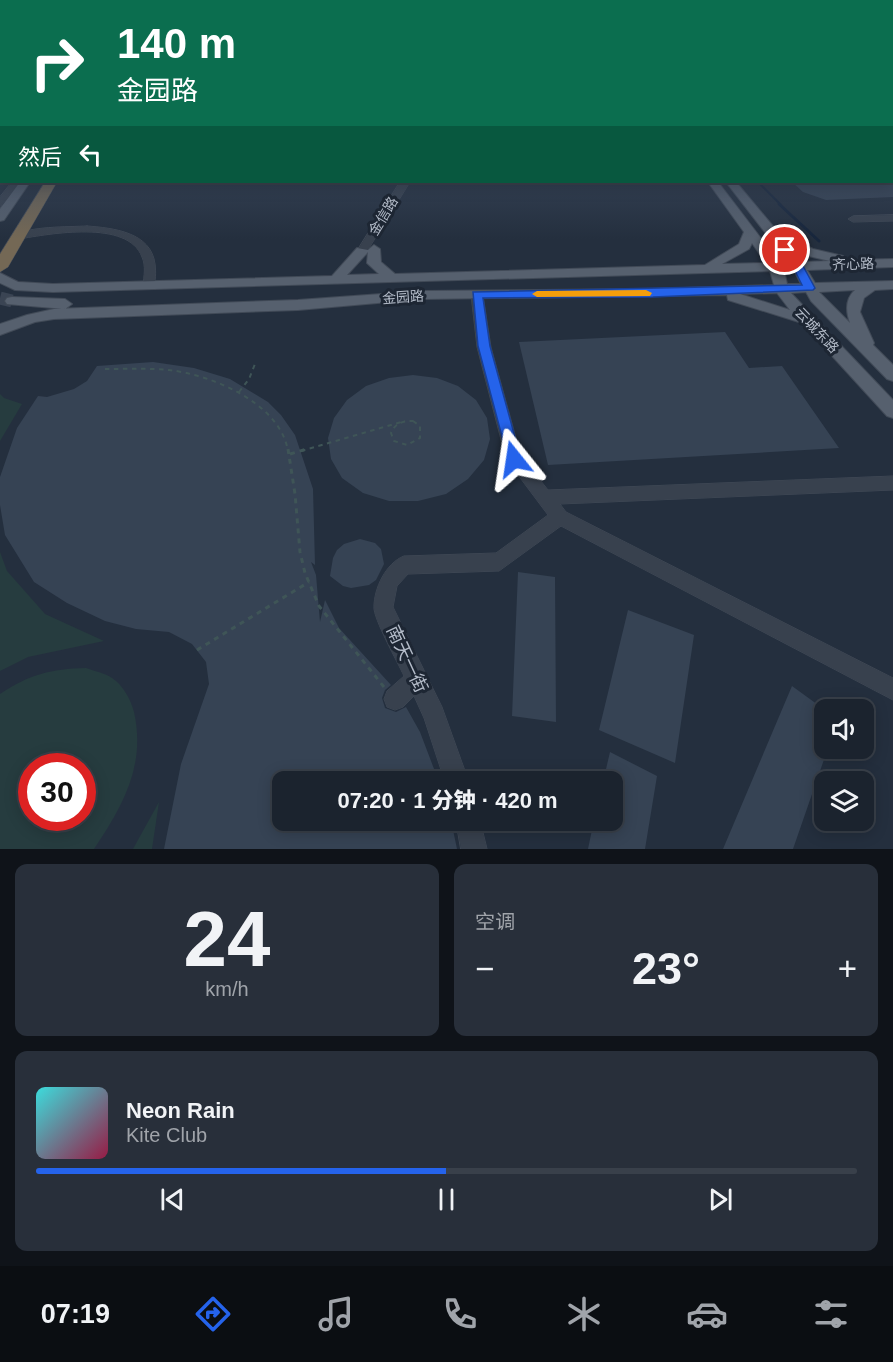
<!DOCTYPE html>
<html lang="zh">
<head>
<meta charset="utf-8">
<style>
	:root { --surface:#1b232e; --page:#282f3a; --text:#f1f3f6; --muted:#a0a4aa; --line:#39404a; --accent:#2563eb }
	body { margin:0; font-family:Helvetica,"Noto Sans SC",sans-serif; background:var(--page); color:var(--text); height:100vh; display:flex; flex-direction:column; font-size:22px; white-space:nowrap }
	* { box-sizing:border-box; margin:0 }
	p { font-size:20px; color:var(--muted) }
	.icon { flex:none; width:33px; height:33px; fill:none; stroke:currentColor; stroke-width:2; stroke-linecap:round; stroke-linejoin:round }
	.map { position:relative; height:849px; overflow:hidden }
	.drawer { display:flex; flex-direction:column; gap:15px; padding:15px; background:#0f1319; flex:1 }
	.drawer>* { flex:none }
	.banner { position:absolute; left:0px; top:0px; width:894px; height:183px; box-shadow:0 3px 15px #0003,0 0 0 2px var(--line); background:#0b6e4f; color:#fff; overflow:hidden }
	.fabs { position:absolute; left:814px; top:699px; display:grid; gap:12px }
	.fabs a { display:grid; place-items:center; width:60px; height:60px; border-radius:12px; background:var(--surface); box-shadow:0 3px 15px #0003,0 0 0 2px var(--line); font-size:30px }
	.speed { position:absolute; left:18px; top:753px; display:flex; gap:12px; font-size:30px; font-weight:700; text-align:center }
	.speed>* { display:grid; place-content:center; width:78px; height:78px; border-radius:50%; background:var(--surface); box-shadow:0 3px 15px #0003,0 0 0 2px var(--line); line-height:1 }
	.speed .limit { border:9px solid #d22; background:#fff; color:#111 }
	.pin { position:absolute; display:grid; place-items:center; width:51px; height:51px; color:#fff; margin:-26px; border:3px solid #fff; border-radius:50%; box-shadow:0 2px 6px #0007 }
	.me { position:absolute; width:66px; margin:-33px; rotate:345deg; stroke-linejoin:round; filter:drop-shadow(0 0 4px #0008) }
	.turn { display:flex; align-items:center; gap:21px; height:126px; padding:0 18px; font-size:27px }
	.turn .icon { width:78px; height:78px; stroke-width:2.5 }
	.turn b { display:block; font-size:42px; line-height:51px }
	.then { display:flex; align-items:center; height:57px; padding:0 18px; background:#0003; gap:12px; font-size:22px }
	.big { font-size:45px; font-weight:800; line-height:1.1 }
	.drawer .widget { flex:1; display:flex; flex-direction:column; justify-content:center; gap:9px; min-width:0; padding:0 21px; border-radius:12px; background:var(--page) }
	.drawer .dial { align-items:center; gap:0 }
	.dial b { font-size:78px; line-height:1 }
	.song { display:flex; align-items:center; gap:18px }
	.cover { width:72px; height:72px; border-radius:9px; background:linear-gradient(135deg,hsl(180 70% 55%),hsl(340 70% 35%)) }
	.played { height:6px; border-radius:3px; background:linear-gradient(90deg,var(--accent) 50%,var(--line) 50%) }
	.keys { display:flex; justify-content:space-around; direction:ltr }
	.heat { display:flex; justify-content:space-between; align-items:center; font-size:33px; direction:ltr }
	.drawer .tiles { flex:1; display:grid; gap:15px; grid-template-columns:1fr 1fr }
	.widget:last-child { grid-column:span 2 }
	.trip { position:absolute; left:272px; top:771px; width:351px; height:60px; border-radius:12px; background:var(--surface); box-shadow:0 3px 15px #0003,0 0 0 2px var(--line); font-weight:800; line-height:60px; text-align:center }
	.dock { display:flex; height:96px; justify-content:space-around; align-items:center; background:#0b0e12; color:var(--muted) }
	.dock .icon { width:42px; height:42px }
	.dock .active { color:var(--accent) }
	.dock b { font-size:27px; color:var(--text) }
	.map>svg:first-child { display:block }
</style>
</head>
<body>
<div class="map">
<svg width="893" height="849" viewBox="0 0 893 849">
	<rect width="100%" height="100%" fill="#242f3e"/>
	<!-- green -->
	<path fill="#263c3f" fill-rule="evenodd" d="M0 394 4 398 22 404 0 441Z
		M0 552 7 571 45 614 104 641 28 657 0 671Z
		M86 668C94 671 105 673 112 678 123 685 131 700 134 712 146 765 123 806 94 849H0V694C30 674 51 669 86 668ZM32 766H82V818H32Z
		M159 802 152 849H133Z"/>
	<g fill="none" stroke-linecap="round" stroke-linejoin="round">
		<!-- stream-far1 -->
		<path stroke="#17263c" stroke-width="2" d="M758 182 781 205"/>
		<!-- stream -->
		<path stroke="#17263c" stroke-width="3" d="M779 204 819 241"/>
	</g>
	<!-- building -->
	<path fill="#364354" d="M792 182H893V197L826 200 803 192Z
		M725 332 749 368 782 366 839 448 548 465 519 342Z
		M153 362 194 368 230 379 268 402 281 415 295 435 313 489 315 565 311 562 316 575 320 622 325 600 339 628 391 685 385 690 382 698 385 708 396 712 406 707 420 732 439 782H282V820H451L457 849H164L181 764 209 684 206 662 192 644 169 632 136 629 105 621 67 603 34 582 5 535 0 505V477L17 428 38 396 47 397 74 389 87 381 97 366Z
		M413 375 437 378 458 386 476 400 487 418 490 439 484 460 468 479 446 494 418 501H389L363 493 342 478 331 459 328 438 334 418 347 400 366 386 389 378Z
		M360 539 375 543 381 549 384 564 376 580 369 585 351 588 343 586 330 576 333 558 337 550 344 544Z
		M518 572 555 577 556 722 512 716Z
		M628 610 694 635 675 763 599 730Z
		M792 686 825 710V748H828L793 849H723Z
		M610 752 657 776 645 849H588L594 820H612V782H603Z"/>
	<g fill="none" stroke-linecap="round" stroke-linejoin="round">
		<!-- major-tunnel -->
		<path stroke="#3a4453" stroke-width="13" stroke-dasharray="13 7" stroke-linecap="butt" d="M0 298 12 301"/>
		<defs>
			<path id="minor" d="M893 142V147H892V142Z
				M12 182H21L3 205 0 206V197Z
				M400 182H410L366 253H358L357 251Z
				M893 215V221L853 222 848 219 853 216Z
				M87 226C113 228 151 232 155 264 156 272 156 281 153 287H145L143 285C144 276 146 266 142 257 128 219 49 234 19 239L14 236C27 226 69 227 87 226Z
				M477 291 483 295 491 347 521 456 548 490 893 476V490L560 504 566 512 893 678V700L561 526 499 571 408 574 397 586 393 607 442 707 469 782H445L424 718 414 696 403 707 395 710 387 707 384 699 387 691 404 676C398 663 373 618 374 607 374 588 386 563 404 556L496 553 548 515 506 459 477 347 471 295Z
				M456 820H480L487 849H461Z"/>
			<path id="major" d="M20 182H30L4 220 0 221V209Z
				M708 182H718L779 262H788L726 182H736L777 231 813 249 843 256 844 260 893 259V267L807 270 815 283 893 281V289L875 290 864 298 860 312 874 343 873 345 893 365V381L887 379 811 301 806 292 791 293 893 400V418L887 416 802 323 728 300 727 295 423 299 298 310 54 319 35 322 0 335V324L27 315 54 309 298 300 423 291 653 289 774 285 770 271 53 292 15 290 0 283V273L18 282 53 284 332 276 357 248 368 250 374 245 380 249 381 262 395 274 705 265 739 244 744 232ZM752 243 766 263 722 264 749 249ZM789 247 804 255 830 261 802 262ZM368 252 367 263 379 274 347 275ZM784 270H794L801 284H787ZM855 290C845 299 846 312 850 323L819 292ZM777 293 790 310 740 294Z
				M12 297 65 299 72 304 65 309 7 304 5 301 7 298Z"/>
			<path id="highway" d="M45 182H57L8 267 0 272V254Z"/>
		</defs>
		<!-- minor casing -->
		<use href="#minor" stroke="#414a57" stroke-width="1"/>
		<!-- major casing -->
		<use href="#major" stroke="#414a57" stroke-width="2"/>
		<!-- highway casing -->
		<use href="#highway" stroke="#434c59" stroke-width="1"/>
		<!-- path-far1 -->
		<path stroke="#3f5557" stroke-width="2" stroke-dasharray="4.5 4.5" stroke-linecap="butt" d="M105 369C126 369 149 368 169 370 212 375 280 403 288 451
			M239 392 249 379 255 364
			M413 421 420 426V438L407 445 394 441 391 433C395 423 403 421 413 421Z
			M301 451 405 421"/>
		<!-- path -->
		<path stroke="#3f5557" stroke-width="3" stroke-dasharray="5 5" stroke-linecap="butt" d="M288 449 295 494 300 552 305 573 319 606 384 687
			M290 454 307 449
			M197 650 309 582"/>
		<!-- minor -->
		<use href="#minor" fill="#38414e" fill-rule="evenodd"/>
		<!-- major -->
		<use href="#major" fill="#56606e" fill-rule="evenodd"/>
		<!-- highway -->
		<use href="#highway" fill="#746855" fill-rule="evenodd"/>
	</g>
	<!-- sky -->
	<linearGradient id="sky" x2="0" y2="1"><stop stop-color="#141a22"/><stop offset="0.5" stop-color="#3f4d63"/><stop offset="1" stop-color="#3f4d63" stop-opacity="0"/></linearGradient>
	<rect width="893" height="239" fill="url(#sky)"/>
	<!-- route -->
	<path fill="#2563eb" stroke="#184099" stroke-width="1.5" d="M782 248H789L803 266 815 288 813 290 653 297 483 298 490 346 521 459 519 463H509L478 346 473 292 802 285 793 267 780 250Z"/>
	<!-- slow -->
	<path fill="#f59e0b" d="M646 290 652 293 650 296 537 297 532 294 537 291Z"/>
	<g text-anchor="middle" stroke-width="6" stroke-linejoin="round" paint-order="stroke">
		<!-- far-street labels -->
		<g font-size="14" fill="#b4bcc9" stroke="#1d2633">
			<text transform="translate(383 216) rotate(-59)" y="5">金信路</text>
			<text transform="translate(853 264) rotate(-2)" y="5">齐心路</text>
			<text transform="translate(403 297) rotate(-4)" y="5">金园路</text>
			<text transform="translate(817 330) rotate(47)" y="5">云城东路</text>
		</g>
		<!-- near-street labels -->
		<g font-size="18" fill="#b4bcc9" stroke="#1d2633">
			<text transform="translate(407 659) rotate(65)" y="6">南天一街</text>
		</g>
	</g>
</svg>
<div class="fabs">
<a><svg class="icon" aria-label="sound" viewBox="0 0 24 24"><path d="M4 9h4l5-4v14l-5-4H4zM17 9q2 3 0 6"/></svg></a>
<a><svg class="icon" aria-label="layers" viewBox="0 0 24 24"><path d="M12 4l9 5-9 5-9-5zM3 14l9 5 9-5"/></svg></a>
</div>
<div class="speed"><div class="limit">30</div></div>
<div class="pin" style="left:785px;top:250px;background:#d93025"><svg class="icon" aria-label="arrive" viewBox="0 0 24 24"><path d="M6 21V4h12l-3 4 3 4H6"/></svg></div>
<svg class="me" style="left:514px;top:459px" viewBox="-20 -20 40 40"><path d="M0-17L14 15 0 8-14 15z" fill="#2563eb" stroke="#fff" stroke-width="4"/></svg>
<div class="trip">07:20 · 1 分钟 · 420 m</div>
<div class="banner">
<div class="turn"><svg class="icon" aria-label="right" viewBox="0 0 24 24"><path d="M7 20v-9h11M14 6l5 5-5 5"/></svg><div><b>140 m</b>金园路</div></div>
<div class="then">然后<svg class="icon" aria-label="left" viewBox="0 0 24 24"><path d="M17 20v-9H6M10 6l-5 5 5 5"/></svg></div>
</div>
</div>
<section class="drawer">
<div class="tiles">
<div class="widget dial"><b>24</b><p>km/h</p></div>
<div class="widget"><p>空调</p>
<div class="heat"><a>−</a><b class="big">23°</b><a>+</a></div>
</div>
<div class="widget">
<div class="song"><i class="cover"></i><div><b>Neon Rain</b><p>Kite Club</p></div></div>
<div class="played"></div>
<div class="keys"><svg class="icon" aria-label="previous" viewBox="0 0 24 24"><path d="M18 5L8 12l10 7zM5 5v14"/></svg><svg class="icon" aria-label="pause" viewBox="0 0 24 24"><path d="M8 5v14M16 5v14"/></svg><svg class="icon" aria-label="next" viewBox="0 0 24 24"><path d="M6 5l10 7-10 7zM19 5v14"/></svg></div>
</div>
</div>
</section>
<nav class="dock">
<b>07:19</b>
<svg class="icon active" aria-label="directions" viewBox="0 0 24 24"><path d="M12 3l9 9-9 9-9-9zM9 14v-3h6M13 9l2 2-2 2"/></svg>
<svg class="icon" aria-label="music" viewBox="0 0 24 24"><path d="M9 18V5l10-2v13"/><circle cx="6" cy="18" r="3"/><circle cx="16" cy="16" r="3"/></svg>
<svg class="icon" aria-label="phone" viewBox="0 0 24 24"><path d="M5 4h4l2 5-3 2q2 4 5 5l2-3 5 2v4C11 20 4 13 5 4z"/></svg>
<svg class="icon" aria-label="climate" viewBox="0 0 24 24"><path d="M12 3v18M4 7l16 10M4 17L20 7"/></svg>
<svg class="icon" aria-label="car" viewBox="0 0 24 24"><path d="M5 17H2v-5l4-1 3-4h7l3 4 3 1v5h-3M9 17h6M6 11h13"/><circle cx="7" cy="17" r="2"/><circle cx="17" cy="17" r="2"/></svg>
<svg class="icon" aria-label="filters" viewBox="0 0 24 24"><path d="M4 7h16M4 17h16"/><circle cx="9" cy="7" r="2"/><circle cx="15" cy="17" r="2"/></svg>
</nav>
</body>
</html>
